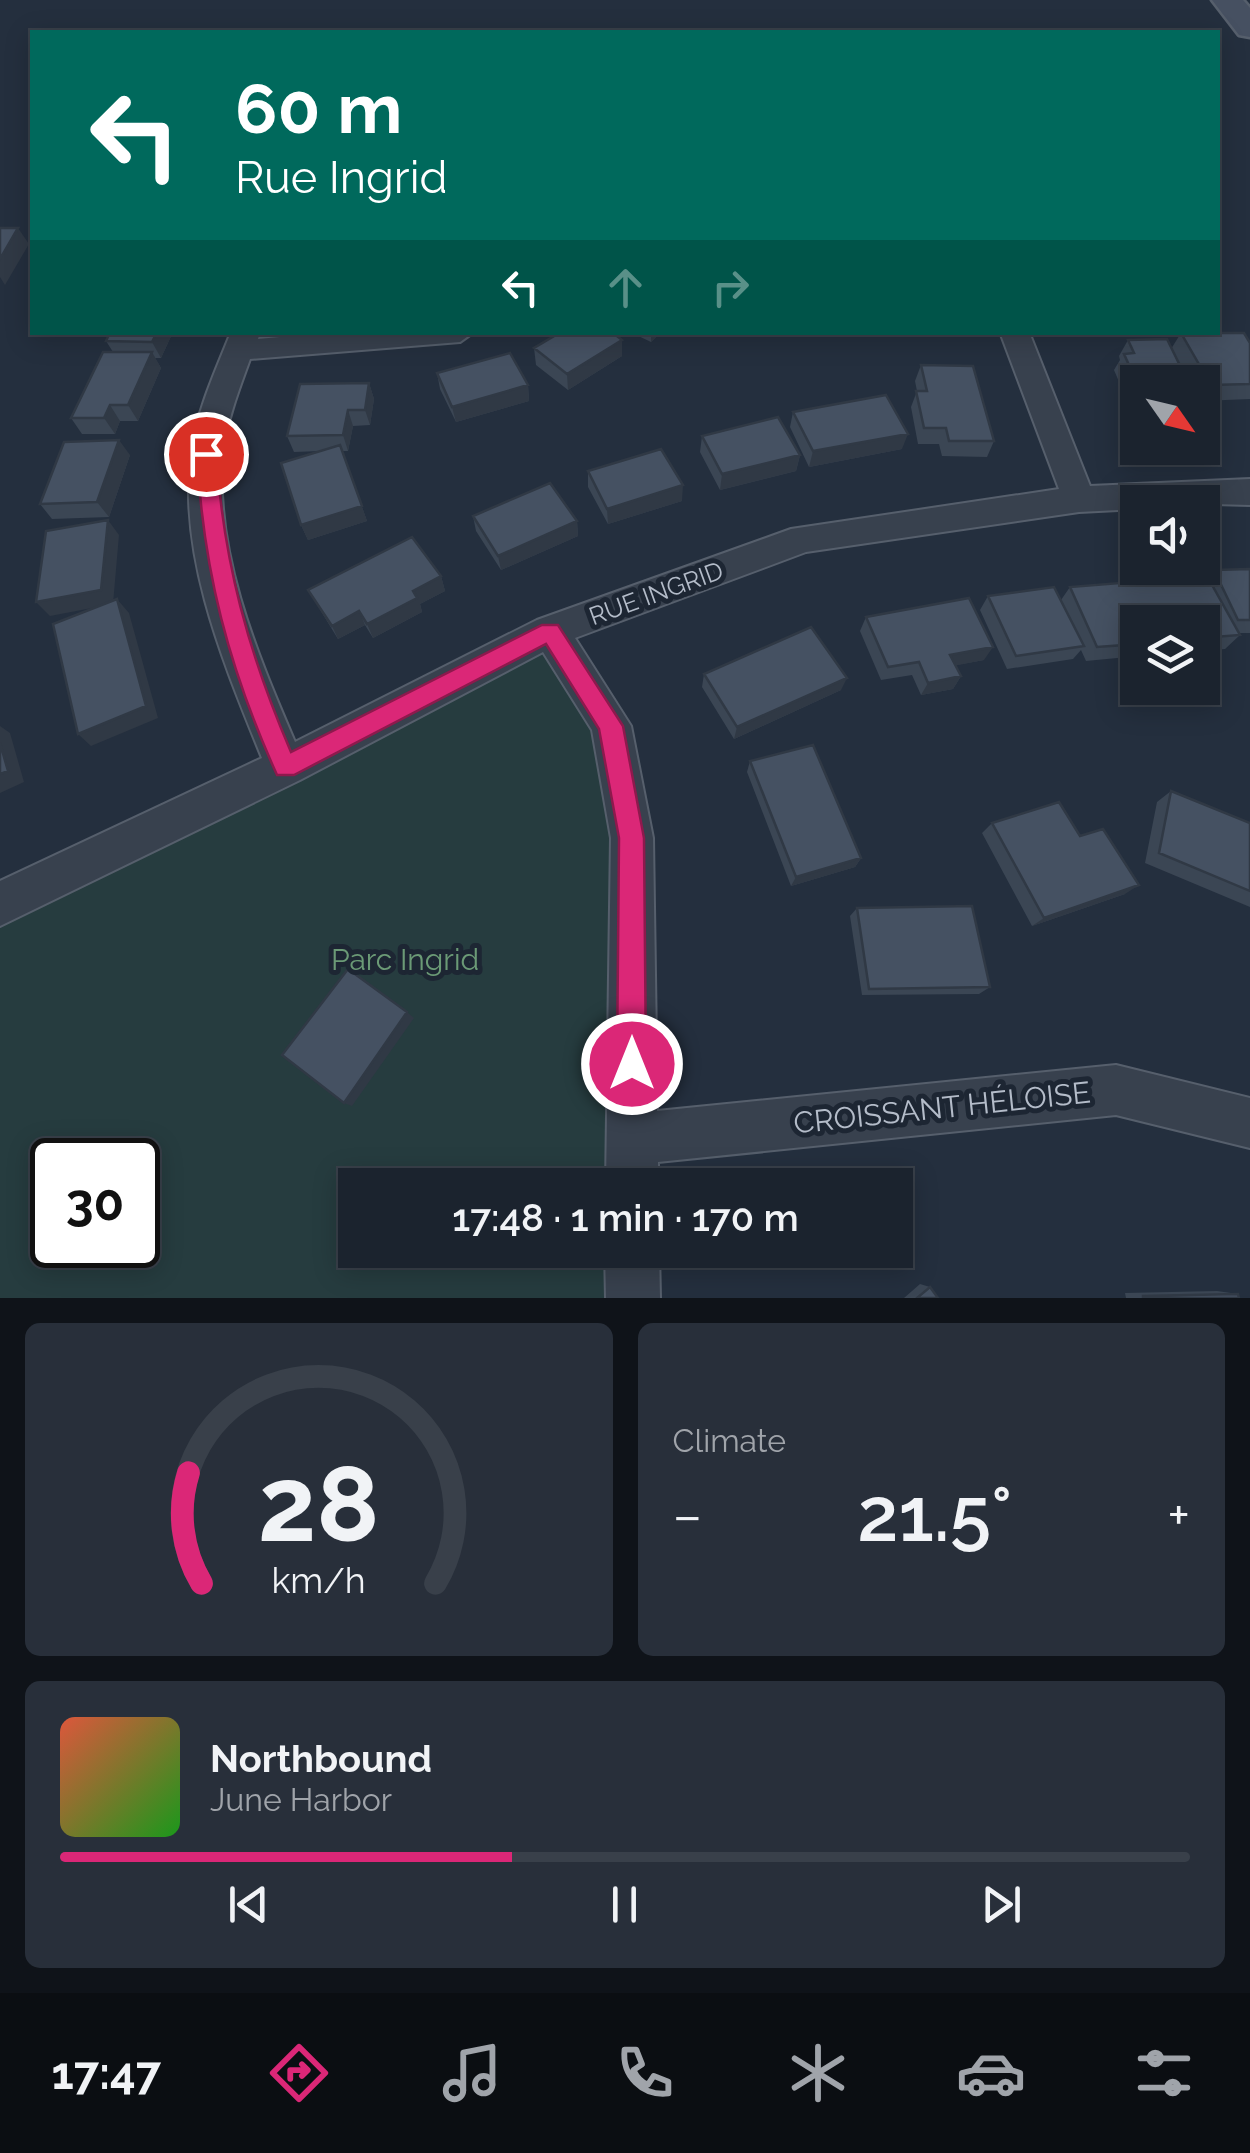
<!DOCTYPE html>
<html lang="en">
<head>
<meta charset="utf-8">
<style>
	:root { --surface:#1b232e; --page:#282f3a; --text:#f1f3f6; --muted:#a0a4aa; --line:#39404a; --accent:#db2777 }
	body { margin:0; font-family:Raleway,sans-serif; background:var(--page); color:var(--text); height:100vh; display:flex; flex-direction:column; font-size:38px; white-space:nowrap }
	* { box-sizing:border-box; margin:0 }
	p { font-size:32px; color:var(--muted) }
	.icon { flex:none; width:55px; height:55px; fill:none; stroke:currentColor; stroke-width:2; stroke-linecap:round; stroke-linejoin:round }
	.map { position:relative; height:1298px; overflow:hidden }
	.details { display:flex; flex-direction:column; gap:25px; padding:25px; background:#0f1319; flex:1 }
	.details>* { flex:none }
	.hud { position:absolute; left:30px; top:30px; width:1190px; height:305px; border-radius:0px; box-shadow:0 5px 25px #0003,0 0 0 2px var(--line); background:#00695c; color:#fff; overflow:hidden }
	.needle { width:65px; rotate:124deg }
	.buttons { position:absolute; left:1120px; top:365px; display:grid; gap:20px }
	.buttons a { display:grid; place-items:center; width:100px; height:100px; border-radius:0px; background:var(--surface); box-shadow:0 5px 25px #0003,0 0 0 2px var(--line); font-size:50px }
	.speed { position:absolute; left:30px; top:1138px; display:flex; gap:20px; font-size:50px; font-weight:700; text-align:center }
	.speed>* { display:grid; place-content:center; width:130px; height:130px; border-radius:50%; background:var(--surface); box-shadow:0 5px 25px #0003,0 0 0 2px var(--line); line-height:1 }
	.speed .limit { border:5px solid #111; border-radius:15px; background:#fff; color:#111 }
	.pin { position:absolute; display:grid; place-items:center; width:85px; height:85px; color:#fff; margin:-42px; border:5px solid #fff; border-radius:50%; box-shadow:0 2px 10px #0007 }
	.me { position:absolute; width:110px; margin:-55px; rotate:0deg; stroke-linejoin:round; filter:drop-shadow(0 0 8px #0008) }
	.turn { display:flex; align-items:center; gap:35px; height:210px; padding:0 40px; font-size:45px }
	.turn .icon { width:130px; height:130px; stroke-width:2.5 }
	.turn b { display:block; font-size:70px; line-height:85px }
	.lanes { display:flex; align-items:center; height:95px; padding:0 40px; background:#0003; justify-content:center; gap:50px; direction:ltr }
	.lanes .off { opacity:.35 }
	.big { font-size:75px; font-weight:600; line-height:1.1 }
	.details .tile { flex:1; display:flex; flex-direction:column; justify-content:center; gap:15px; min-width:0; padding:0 35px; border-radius:15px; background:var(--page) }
	.details .dial { align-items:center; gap:0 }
	.dial svg { height:260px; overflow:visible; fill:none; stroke:var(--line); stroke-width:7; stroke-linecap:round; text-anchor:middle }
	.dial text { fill:var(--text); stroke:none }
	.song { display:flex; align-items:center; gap:30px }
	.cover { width:120px; height:120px; border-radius:15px; background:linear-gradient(135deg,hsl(10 70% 55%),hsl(120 70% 35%)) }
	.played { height:10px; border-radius:5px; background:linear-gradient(90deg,var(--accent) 40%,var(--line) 40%) }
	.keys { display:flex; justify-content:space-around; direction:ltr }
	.heat { display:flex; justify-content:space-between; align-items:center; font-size:55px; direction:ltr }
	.details .tiles { flex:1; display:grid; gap:25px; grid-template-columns:1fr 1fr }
	.tile:last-child { grid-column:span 2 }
	.trip { position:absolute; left:338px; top:1168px; width:575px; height:100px; border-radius:0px; background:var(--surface); box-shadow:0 5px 25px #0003,0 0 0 2px var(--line); font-weight:600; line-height:100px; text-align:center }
	.tabs { display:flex; height:160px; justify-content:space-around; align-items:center; background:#0b0e12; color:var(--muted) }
	.tabs .icon { width:70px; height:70px }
	.tabs .selected { color:var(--accent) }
	.tabs b { font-size:45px; color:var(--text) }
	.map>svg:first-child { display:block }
</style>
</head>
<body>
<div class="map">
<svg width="1250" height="1298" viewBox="0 0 1250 1298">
	<rect width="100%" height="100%" fill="#242f3e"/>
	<!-- green -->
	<path fill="#263c3f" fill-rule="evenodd" d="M550 631 611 726 632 1185H355V1250H633V1298H0V904ZM52 1160H138V1245H52Z"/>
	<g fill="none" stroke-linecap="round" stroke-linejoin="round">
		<defs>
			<path id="street" d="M231 332H260L258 339 334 332H474L460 342 250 359C240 387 228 417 224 447 211 545 257 654 295 742L537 620 791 529 1059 489 1000 332H1029L1090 486 1250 479V505L1138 502V509L1079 512 806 552 575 638 631 726 653 838 657 1111 1116 1065 1250 1098V1148L1116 1115 658 1162V1185H606L611 838 592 730 543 652 300 780 0 926V881L262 758C224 664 176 552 192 448 198 408 216 370 231 332Z
				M605 1250H659L660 1298H606Z"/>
			<path id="secondary" d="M1212 0H1243L1250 8V37L1239 35Z"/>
		</defs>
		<!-- street casing -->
		<use href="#street" stroke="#565f6c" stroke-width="4"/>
		<!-- secondary casing -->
		<use href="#secondary" stroke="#565f6c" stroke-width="5"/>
		<!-- street -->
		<use href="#street" fill="#38414e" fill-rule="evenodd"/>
		<!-- secondary -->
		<use href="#secondary" fill="#465061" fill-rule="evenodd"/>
	</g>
	<!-- wall -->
	<path fill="#3b4654" d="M173 332 161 358H155L161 368 138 421H120L115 434H82L71 418 113 352 106 341Z
		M630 332H661L651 342Z
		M902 332H951L902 334Z
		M1096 332H1144L1142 335 1097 334Z
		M1181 333 1250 343V399L1202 401V382H1189L1176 358 1138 382 1137 424 1114 370 1120 360 1119 356 1128 340 1171 349Z
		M622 340V356L568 390 536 365 534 348Z
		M921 365 994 441 987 457 942 456 939 444H918L911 407 917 391 915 381Z
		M437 373 528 385 529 401 456 422 440 389Z
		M369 383 374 399 370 425 353 426 348 451H342L367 521 308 540 301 525 321 451 294 452 287 436Z
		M793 412 902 449 809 467 790 427Z
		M702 436 800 455 796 471 720 490 700 452Z
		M130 455 109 517 52 519 40 504Z
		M588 471 682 501 608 524 588 487Z
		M473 516 577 521 578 536 501 570 476 531Z
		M1250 569V633H1239L1240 635 1225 649 1202 651V622H1138V656L1086 661 1081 650 1073 659 1007 669 980 610 988 596 1061 600 1070 587 1208 577 1214 570Z
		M441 576 445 591 420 604 422 612 373 638 365 625 338 639 308 590Z
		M866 617 984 660 956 665 961 676 953 689 921 695 912 675 881 680 860 631Z
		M704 674 841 690 734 739 702 687Z
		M750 761 861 858 855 867 791 886 747 772Z
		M1171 791 1250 823V907L1145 863 1157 802Z
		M992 823 1080 836 1125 894 1032 926 982 833Z
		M857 908 990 987 979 994 862 995 850 916Z
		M920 1284 930 1287 938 1298H904Z
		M1217 1291 1238 1294 1239 1298H1126L1125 1293Z"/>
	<!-- shaded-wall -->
	<path fill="#303945" d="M18 228 29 244 5 285 0 277V259Z
		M157 332H173L161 358 152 342Z
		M651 332H661L651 342Z
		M622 340V356L568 390 567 374Z
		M152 352 161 368 138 421 128 405Z
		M369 383 374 399 370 425 365 410Z
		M528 385 529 401 456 422 452 407Z
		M110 405 120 421 115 434 104 418Z
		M348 410 353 426 348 451 343 435Z
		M908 434 902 449 809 467 813 451Z
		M119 440 130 455 109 517 97 502Z
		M340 445 367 521 308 540 301 525Z
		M800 455 796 471 720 490 722 474Z
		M683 485 682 501 608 524 607 509Z
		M108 520 119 535 113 604 50 616 36 602Z
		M577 521 578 536 501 570 498 556Z
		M441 576 445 591 420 604 422 612 373 638 367 624 413 591Z
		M117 599 129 613 158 718 91 746 78 734Z
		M359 611 365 625 338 639 332 626Z
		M993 647 984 660 943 668 950 655Z
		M961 676 953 689 921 695 928 683Z
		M847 678 841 690 734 739 737 727Z
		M0 726 10 733 24 782 0 793Z
		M861 858 855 867 791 886 796 877Z
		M1139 885 1125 894 1032 926 1044 918Z
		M407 1012 414 1018 352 1106 344 1103Z"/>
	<!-- building -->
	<path fill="#455162" stroke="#303945" stroke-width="2.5" d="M0 228H18L0 259Z
		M110 332H157L152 342 106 341Z
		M561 332H612L622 340 567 374 534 348Z
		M1181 333H1244L1250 343V384L1211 385Z
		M1167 339 1188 382H1138V385L1124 354 1134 353 1128 340Z
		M103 352H152L128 405H110L104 418H71Z
		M510 353 528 385 452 407 437 373Z
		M921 365 973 366 994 441H949L946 428H924L916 391H927Z
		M369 383 365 410H348L343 435 287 436 300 384Z
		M886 395 908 434 813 451 793 412Z
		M778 417 800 455 722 474 702 436Z
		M119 440 97 502 40 504 64 442Z
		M340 445 362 506 301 525 281 463Z
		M661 449 683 485 607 509 588 471Z
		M550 483 577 521 498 556 473 516Z
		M108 520 101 590 36 602 46 531Z
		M412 537 441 576 413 591 417 598 367 624 359 611 332 626 308 590Z
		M1250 569V620H1238L1214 570Z
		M1207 576 1240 635 1202 638V622H1138V644L1097 647 1070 587Z
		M1054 587 1084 646 1016 656 988 596Z
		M969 598 993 647 950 655 961 676 928 683 919 662 888 667 866 617Z
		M117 599 146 706 78 734 53 624Z
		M811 627 847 678 737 727 704 674Z
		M0 743 8 771 0 774Z
		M813 745 861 858 796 877 750 761Z
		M1171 791 1250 823V891L1159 853Z
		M1059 802 1080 836 1103 829 1139 885 1044 918 992 823Z
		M972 906 990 987 869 989 857 908Z
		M348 969 407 1012 344 1103 282 1055Z
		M930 1287 938 1298H917Z
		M1238 1294 1239 1298H1143V1296Z"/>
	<!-- route -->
	<path fill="#db2777" stroke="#8e194d" stroke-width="2.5" d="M206 447 216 454C224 563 248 652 291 752L542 625H558L623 726 644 838 646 1064 642 1075 632 1079 621 1075 617 1064 619 838 599 729 546 644 294 775H277C229 669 203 571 197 454Z"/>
	<g text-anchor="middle" stroke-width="10" stroke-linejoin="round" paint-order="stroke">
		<!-- street labels -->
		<g font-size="25" fill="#b4bcc9" stroke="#1d2633">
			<text transform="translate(656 593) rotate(-20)" y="9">RUE INGRID</text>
		</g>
		<!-- near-park labels -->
		<g font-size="30" fill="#6b9a76" stroke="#1d2633">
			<text x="405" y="970">Parc Ingrid</text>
		</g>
		<!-- near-street labels -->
		<g font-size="30" fill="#b4bcc9" stroke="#1d2633">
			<text transform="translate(942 1108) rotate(-6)" y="10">CROISSANT HÉLOISE</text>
		</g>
	</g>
</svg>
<div class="buttons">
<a><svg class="needle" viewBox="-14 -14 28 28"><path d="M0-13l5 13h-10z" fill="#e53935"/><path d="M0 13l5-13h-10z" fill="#a0a4aa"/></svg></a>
<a><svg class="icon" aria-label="sound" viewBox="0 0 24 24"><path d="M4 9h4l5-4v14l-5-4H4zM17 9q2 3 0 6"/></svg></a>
<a><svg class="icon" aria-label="layers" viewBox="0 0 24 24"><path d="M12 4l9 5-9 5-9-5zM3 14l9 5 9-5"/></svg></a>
</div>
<div class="speed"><div class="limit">30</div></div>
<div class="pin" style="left:206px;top:454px;background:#d93025"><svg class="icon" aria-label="arrive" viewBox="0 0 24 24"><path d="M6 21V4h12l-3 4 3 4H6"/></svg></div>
<svg class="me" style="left:632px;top:1064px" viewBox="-20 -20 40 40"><circle r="17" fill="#db2777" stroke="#fff" stroke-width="3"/><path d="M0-11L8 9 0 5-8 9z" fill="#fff"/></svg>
<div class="trip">17:48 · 1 min · 170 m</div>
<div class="hud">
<div class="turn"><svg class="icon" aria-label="left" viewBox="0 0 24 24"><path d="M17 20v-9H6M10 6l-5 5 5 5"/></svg><div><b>60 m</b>Rue Ingrid</div></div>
<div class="lanes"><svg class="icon" aria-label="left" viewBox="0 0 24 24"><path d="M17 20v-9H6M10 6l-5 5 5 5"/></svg><svg class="icon off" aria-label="ahead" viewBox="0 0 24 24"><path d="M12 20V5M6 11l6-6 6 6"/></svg><svg class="icon off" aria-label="right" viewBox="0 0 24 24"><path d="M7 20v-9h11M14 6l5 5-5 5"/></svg></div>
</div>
</div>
<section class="details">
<div class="tiles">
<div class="tile dial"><svg viewBox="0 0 100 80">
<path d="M14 69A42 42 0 1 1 86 69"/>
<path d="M14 69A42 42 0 0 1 10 35" stroke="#db2777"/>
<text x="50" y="56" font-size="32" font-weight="700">28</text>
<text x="50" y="72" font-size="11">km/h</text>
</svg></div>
<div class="tile"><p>Climate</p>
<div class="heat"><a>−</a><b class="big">21.5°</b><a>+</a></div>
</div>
<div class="tile">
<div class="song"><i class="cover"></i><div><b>Northbound</b><p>June Harbor</p></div></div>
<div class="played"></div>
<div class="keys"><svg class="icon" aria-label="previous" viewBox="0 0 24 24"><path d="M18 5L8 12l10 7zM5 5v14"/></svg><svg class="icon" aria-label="pause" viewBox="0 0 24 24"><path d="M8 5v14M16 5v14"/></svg><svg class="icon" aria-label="next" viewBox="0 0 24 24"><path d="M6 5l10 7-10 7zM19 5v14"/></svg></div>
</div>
</div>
</section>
<nav class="tabs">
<b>17:47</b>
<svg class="icon selected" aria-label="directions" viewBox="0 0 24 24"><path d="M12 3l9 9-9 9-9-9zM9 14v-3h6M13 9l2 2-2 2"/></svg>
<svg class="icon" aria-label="music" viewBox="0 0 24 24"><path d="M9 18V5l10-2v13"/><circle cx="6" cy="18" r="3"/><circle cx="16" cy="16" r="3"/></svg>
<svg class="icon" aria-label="phone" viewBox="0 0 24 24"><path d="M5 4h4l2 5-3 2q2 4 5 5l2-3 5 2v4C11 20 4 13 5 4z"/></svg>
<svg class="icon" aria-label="climate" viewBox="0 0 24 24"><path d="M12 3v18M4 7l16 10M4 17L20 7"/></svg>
<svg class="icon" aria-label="car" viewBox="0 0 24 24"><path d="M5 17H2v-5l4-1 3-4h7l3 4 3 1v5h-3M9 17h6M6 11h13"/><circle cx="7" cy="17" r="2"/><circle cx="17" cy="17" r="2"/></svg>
<svg class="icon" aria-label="filters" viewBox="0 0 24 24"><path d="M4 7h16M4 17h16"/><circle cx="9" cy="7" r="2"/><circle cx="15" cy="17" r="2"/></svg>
</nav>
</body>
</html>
